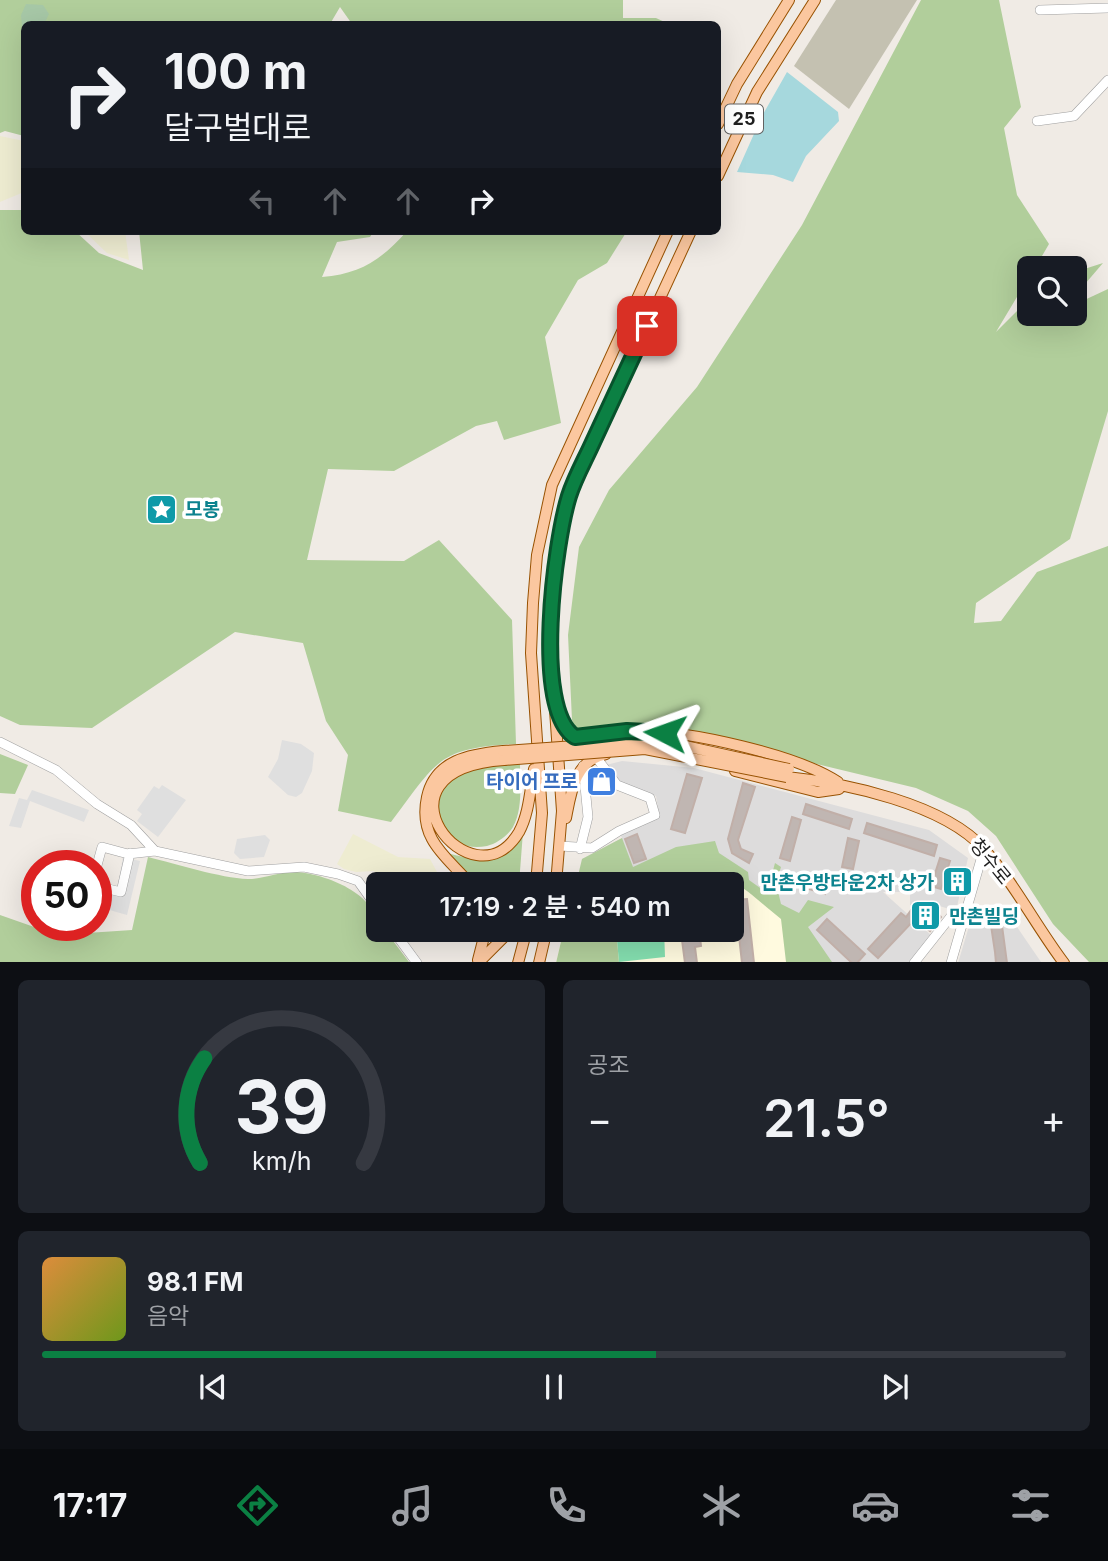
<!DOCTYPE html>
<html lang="ko">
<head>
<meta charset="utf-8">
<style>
	:root { --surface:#171b24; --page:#20242c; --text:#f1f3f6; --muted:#9ea1a6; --line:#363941; --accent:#0b8043 }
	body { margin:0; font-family:Inter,"Noto Sans KR",sans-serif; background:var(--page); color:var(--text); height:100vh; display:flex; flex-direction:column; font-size:26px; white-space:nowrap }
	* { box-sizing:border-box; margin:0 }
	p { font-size:23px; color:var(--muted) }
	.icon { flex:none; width:38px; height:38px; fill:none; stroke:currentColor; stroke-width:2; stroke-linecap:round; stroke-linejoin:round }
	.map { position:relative; height:962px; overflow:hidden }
	.sheet { display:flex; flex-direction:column; gap:18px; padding:18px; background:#0d0f14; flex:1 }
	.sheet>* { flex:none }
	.guide { position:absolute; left:21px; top:21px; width:700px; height:214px; border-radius:10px; box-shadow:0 7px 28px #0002; background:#171b24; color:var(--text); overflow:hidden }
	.controls { position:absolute; left:1017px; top:256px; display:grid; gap:14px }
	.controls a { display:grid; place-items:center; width:70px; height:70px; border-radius:10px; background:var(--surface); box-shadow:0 7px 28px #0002; font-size:35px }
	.speed { position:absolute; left:21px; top:850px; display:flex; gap:14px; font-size:35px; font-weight:700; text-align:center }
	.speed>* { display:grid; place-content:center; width:91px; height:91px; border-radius:50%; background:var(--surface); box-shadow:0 7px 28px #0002; line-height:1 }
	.speed .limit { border:10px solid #d22; background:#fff; color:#111 }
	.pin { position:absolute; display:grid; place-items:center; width:60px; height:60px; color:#fff; margin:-30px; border-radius:14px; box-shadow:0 4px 10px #0006 }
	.me { position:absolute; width:77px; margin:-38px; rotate:274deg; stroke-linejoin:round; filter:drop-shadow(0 0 5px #0008) }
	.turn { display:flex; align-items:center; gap:24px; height:147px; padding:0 28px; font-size:32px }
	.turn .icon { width:91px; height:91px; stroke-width:2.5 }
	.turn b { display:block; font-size:49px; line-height:60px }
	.lanes { display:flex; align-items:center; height:66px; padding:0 28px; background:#0003; justify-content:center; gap:35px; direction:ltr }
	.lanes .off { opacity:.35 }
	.big { font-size:52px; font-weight:600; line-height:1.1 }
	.sheet .card { flex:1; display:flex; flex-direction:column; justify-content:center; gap:10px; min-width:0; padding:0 24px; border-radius:10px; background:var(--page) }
	.sheet .dial { align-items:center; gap:0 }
	.dial svg { height:182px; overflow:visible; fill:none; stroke:var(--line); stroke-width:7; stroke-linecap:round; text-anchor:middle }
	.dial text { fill:var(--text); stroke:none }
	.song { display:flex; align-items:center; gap:21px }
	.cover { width:84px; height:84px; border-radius:10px; background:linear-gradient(135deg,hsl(30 70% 55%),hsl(80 70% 35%)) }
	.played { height:7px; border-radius:4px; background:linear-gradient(90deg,var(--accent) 60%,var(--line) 60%) }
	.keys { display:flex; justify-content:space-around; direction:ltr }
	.heat { display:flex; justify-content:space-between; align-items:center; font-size:38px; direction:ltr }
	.sheet .tiles { flex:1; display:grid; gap:18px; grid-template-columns:1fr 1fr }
	.card:last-child { grid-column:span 2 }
	.trip { position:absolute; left:366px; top:872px; width:378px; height:70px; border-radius:10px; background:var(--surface); box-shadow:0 7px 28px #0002; font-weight:600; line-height:70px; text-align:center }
	.tab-bar { display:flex; height:112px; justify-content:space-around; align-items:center; background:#090b0e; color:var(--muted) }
	.tab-bar .icon { width:49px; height:49px }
	.tab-bar .current { color:var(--accent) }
	.tab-bar b { font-size:32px; color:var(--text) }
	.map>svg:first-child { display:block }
</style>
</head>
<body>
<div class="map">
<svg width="1108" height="963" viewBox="0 0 1108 963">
	<rect width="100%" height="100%" fill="#f0ebe5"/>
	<!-- residential -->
	<path fill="#dddcdc" d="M622 761 694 768 929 830 968 858 956 911 926 902 921 906 910 905V892H883L932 936 910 963 810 962 751 882 616 879 582 859 622 838 620 833 659 815 656 796 619 782 606 765Z
		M992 904 1004 908 1041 962 958 963 973 913Z"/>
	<!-- education -->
	<path fill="#fffadf" d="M711 866 751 882 787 915 810 963H556L564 929H732V884H576Z"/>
	<!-- construction -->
	<path fill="#c4c1b1" d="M836 0H917L849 109 794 66Z"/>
	<!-- farmland -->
	<path fill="#eeecd1" d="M0 136 24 141V192L0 202Z
		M84 231H125L129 260 107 253Z
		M353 834 398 857 430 859 437 872 449 876 452 884H384L374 871 356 872 344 869 337 864Z"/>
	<!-- forest -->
	<path fill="#b1ce9b" d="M0 0H623V18H656L669 24H352L340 7 330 24H24V136L5 131 0 133Z
		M921 0H999L1021 107 1004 128 1017 195 1049 244 1035 268H1029V277L996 332 1029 299V313H1074L1075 272 1103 263 1079 291 1078 303 1108 289V411L1070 539 976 603 974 623 1001 621 1037 572 1108 546V962H1089L1053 924 996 836 968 811 916 788 672 729 576 734 572 720 568 635 579 547 609 490 697 387 802 225Z
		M0 210H24V231H75L99 253 143 270 139 231H374L370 237 337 242 322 277C361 274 382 259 407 231H627L607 263 578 280 545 337 561 423 504 440 497 421 476 426 394 471 328 469 307 560 404 561 439 540 512 620 516 744C436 748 437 762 391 822L338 811 348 755 326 721 303 643 235 632 92 728 20 725 0 716Z
		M0 754 28 765 15 794 0 793Z
		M520 763C520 783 523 809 513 827 508 836 496 844 487 846 429 856 419 781 476 766 490 763 506 764 520 763Z
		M523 832 519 884H475L447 853C480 862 503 863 523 832Z
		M622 838 633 867 676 847 715 841 719 853 748 872 749 880 767 893 775 863 781 867 776 883 781 904 799 913 808 900 834 907 808 927 832 962H786L781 919C744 890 731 868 679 874V883L675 884H576L582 859Z
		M148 857C177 864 220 878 248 879 264 879 281 871 296 872 326 874 378 894 378 929H384L409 962H0V915L57 935 132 930Z
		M564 929H616L619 962 556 963Z"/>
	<!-- cemetery -->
	<path fill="#a7c8a7" d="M26 4 43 5 49 14 44 24 22 27 21 15Z"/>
	<!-- pitch -->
	<path fill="#84deaf" d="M616 929H664L665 957 619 962Z"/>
	<!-- parking -->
	<path fill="#dfdfdf" d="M282 740 301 744 314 753 312 771 302 793 296 797 288 795 268 777 278 759Z
		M162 785 186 800 158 837 137 821 142 814 137 810 154 786 159 789Z
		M32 790 89 810 84 822 30 801 21 828 9 826 19 798 27 800Z
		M265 835 270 840 264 857 240 859 234 853 237 839Z
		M123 857 140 861 127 915 106 909 101 905 96 918V891L116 895Z"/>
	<!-- water -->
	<path fill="#a6d8dd" d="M787 72 838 112 839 121 806 156 793 182 773 175 737 172 762 116Z"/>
	<!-- building -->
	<path fill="#c0b6b2" stroke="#c1afa8" stroke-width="2" d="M687 774 702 778 685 833 671 829Z
		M743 783 755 787 738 840 741 849 753 854 749 863 732 853 728 839Z
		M806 804 852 819 849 829 803 814Z
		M792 817 801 820 790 861 780 858Z
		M867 823 937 845 934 856 864 833Z
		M637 834 646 859 634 863 625 839Z
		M848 838 859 841 853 869 842 867Z
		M940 858 950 861 941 889 931 886Z
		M787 872 828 885 825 894 784 881Z
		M747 899 754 963H742L735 900Z
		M929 903 941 917 930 931 915 919 878 958 868 949 901 913 906 917 914 906 925 907Z
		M1000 911 1007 963H996L995 952 989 912Z
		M827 919 865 954 857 963H852L817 930Z
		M687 929H699L701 946 695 947 697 963H685L682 940 688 939Z"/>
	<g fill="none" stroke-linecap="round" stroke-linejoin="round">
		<defs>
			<path id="minor" d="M1040 10 1108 8
				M1037 121 1074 116 1108 80
				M0 742 56 770 97 804 131 825 155 851 248 871 304 867 338 874 358 881 378 909
				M560 846 592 848 619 831 655 815 650 798 617 785 596 757
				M580 849 588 817 583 766
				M96 869 102 847 128 854 155 851
				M96 886 121 892 130 853
				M392 929 417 963
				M914 963 952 915 964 919
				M951 963 984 849"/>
			<path id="major" d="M718 124 737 84 789 0
				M718 176 757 92 815 0
				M559 712 563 725 575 737C597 736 618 730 640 731 690 731 797 755 838 782
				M504 760C360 770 473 910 519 832 529 814 530 790 534 769
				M735 771 818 792 839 789
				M787 777C846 783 944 804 984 849 1015 884 1036 926 1064 963
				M566 818C571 792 575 760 606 754
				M470 884C458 869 441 856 432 839 425 826 424 811 427 797 435 760 470 754 503 751
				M536 884 542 813 531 653 533 603 537 555 552 485 668 231
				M556 884 562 811 551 652 556 556 570 493 691 231
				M478 960 486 929
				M478 963 512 929
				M518 963 527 929
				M539 963 547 929"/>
		</defs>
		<!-- minor casing -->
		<use href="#minor" stroke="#a0a0a0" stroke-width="10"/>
		<!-- major casing -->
		<use href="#major" stroke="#985202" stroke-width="12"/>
		<!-- minor -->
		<use href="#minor" stroke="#fff" stroke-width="9"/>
		<!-- major -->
		<use href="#major" stroke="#fbc79f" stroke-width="10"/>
		<defs>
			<path id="major-bridge" d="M503 751 645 741 685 746 789 769
				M504 760 645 749 787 777"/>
		</defs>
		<!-- major-bridge casing -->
		<use href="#major-bridge" stroke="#985202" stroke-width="12" stroke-linecap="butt"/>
		<!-- major-bridge -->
		<use href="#major-bridge" stroke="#fbc79f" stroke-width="10"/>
	</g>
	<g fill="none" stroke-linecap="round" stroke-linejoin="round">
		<defs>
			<path id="route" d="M647 326C629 365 611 404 593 442 585 460 575 477 569 496 555 541 532 709 575 737L627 731 665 733"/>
		</defs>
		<!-- route casing -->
		<use href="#route" stroke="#07532c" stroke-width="18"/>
		<!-- route -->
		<use href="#route" stroke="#0b8043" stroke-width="12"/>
	</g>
	<!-- icons -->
	<defs>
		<symbol id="sight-square" viewBox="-11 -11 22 22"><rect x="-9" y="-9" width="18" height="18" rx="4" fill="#0f9aa8" stroke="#fff"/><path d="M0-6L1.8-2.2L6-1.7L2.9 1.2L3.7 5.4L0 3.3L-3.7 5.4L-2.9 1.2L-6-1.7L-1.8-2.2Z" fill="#fff"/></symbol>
		<symbol id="shop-square" viewBox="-11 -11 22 22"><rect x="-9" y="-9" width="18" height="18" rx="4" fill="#3f7fe0" stroke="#fff"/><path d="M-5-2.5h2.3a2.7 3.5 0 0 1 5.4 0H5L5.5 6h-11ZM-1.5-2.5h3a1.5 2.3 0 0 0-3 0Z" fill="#fff"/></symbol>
		<symbol id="building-square" viewBox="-11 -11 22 22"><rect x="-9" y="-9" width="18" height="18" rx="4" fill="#0f9aa8" stroke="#fff"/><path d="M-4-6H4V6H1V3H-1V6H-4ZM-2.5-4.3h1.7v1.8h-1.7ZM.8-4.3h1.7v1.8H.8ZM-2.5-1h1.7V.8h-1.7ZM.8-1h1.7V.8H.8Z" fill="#fff"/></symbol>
	</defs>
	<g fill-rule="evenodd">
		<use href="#sight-square" x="144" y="492" width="35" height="35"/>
		<use href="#shop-square" x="584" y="764" width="35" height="35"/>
		<use href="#building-square" x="940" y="864" width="35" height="35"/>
		<use href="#building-square" x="908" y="898" width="35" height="35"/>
	</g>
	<g text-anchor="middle" stroke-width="7" stroke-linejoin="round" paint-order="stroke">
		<!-- shield labels -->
		<rect fill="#fff" stroke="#626262" stroke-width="2" x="725" y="104.5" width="38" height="29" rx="5"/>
		<g font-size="18" font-weight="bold" fill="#1f1f1f">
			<text x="744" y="125">25</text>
		</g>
		<!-- culture labels -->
		<g font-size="19" font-weight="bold" fill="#0d838f" stroke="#fff" text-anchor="start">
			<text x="185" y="516">모봉</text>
			<text x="934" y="889" text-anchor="end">만촌우방타운2차 상가</text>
			<text x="949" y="923">만촌빌딩</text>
		</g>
		<!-- shop labels -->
		<g font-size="19" font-weight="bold" fill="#366cbe" stroke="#fff" text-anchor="end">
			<text x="578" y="788">타이어 프로</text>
		</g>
		<!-- street labels -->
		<g font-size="19" fill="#1f1f1f" stroke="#fff">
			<text transform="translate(991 861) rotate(51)" y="7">청수로</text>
		</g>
	</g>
</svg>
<div class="controls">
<a><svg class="icon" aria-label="search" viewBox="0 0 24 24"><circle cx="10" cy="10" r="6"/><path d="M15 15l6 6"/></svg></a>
</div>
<div class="speed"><div class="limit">50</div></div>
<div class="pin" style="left:647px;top:326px;background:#d93025"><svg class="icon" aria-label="arrive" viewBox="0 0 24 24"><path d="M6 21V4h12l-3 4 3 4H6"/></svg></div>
<svg class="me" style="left:665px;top:733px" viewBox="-20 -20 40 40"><path d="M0-17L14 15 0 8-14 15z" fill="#0b8043" stroke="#fff" stroke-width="4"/></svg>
<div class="trip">17:19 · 2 분 · 540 m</div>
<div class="guide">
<div class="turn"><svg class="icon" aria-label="right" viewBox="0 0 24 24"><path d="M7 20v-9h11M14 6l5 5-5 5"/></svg><div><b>100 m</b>달구벌대로</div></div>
<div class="lanes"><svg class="icon off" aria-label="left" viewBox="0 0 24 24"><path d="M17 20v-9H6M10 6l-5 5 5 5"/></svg><svg class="icon off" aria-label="ahead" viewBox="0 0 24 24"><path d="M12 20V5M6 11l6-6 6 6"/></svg><svg class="icon off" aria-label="ahead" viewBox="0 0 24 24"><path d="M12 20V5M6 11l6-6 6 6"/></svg><svg class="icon" aria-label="right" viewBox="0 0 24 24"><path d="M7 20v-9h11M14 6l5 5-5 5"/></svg></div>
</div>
</div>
<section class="sheet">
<div class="tiles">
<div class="card dial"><svg viewBox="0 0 100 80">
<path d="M14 69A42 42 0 1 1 86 69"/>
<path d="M14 69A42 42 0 0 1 16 23" stroke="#0b8043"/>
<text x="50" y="56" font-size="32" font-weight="700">39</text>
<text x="50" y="72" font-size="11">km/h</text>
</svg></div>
<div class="card"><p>공조</p>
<div class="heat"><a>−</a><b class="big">21.5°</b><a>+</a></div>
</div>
<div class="card">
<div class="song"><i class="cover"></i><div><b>98.1 FM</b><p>음악</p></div></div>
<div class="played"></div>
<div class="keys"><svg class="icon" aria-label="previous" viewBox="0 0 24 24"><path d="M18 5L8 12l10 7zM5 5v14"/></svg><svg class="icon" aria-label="pause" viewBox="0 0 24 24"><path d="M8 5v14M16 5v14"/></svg><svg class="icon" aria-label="next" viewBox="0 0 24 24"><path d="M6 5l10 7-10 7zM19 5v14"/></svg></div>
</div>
</div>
</section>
<nav class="tab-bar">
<b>17:17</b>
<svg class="icon current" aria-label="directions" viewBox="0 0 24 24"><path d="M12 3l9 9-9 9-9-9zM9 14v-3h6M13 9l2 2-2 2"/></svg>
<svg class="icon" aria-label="music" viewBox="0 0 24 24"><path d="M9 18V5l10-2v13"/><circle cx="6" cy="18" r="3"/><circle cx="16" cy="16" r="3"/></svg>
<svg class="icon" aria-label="phone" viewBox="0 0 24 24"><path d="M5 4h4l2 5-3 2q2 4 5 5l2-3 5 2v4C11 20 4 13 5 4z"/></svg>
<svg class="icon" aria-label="climate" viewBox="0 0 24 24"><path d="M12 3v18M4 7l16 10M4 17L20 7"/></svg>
<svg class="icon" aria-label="car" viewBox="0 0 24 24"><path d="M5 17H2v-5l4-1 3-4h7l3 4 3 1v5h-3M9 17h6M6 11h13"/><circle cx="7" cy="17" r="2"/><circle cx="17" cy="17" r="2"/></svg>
<svg class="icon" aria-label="filters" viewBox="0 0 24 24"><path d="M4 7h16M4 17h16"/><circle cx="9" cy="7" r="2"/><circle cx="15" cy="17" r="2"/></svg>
</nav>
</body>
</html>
